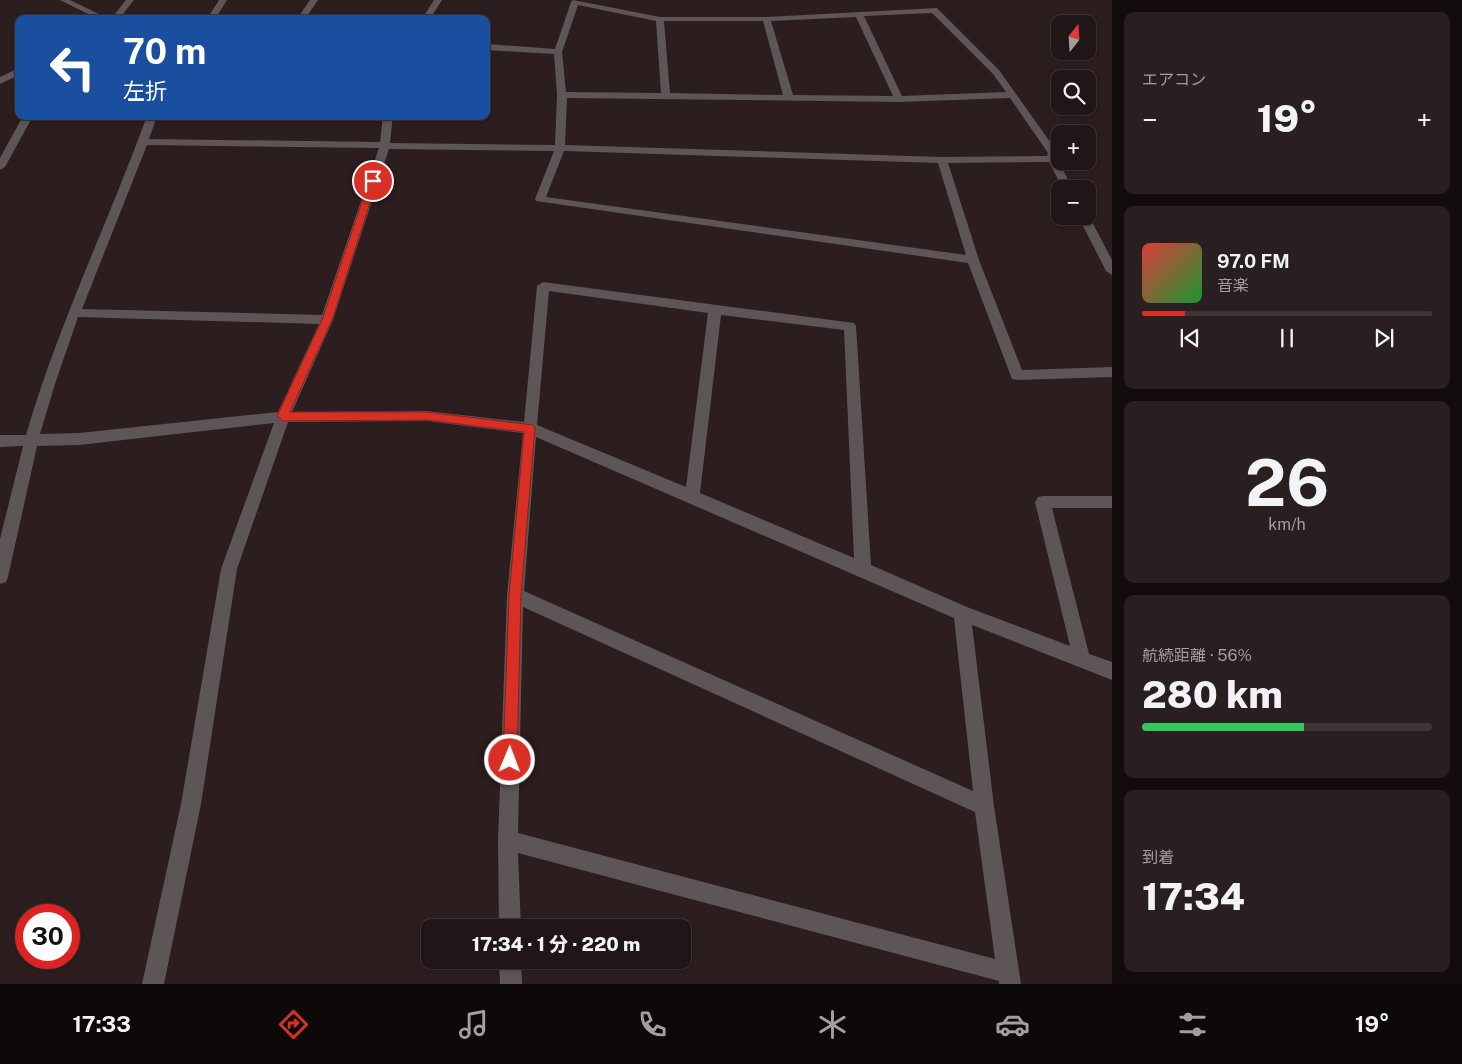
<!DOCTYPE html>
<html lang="ja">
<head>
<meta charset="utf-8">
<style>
	:root { --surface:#211617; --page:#291f20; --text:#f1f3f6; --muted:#a29fa1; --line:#3e3536; --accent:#d93025 }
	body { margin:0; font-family:"Public Sans","Noto Sans JP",sans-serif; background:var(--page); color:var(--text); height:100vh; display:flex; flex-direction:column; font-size:19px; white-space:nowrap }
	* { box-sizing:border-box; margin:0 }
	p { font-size:16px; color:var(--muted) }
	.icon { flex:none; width:28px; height:28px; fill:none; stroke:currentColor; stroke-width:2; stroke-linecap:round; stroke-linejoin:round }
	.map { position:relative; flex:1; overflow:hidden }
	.side { display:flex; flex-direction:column; gap:12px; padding:12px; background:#120c0d; width:350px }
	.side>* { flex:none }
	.top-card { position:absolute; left:15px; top:15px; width:475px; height:105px; border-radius:10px; box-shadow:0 1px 4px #0004,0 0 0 1px var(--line); background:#1a4fa0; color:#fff; overflow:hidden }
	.needle { width:32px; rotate:17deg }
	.controls { position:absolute; left:1051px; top:15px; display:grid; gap:10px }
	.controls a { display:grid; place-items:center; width:45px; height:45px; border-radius:10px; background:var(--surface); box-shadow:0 1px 4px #0004,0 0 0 1px var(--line); font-size:25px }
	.speed { position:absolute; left:15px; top:904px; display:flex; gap:10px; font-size:25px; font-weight:700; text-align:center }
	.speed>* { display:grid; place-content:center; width:65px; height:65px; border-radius:50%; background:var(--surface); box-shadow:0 1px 4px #0004,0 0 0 1px var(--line); line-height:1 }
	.speed .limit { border:8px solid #d22; background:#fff; color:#111 }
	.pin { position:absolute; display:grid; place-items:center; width:42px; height:42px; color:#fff; margin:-21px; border:2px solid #fff; border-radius:50%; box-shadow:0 1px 5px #0007 }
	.me { position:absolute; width:55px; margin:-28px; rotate:1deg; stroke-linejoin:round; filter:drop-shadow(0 0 4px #0008) }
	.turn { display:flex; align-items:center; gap:18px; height:105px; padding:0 25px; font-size:22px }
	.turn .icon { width:65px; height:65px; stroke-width:2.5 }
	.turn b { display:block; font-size:35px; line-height:42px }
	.big { font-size:38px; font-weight:800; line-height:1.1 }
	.side .card { flex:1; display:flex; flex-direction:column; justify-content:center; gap:8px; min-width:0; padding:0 18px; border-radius:10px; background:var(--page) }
	.side .dial { align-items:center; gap:0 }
	.dial b { font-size:65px; line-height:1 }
	.song { display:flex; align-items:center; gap:15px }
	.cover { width:60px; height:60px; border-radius:8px; background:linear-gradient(135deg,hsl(0 70% 55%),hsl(130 70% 35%)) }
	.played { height:5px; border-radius:2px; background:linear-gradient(90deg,var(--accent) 15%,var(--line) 15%) }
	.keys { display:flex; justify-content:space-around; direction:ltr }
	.heat { display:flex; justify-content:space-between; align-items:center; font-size:28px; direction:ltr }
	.charge { height:8px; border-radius:4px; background:linear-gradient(90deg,#34c759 56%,var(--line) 0) }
	.trip { position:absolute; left:421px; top:919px; width:270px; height:50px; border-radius:10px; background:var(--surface); box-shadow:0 1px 4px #0004,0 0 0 1px var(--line); font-weight:800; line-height:50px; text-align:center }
	.menu { display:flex; height:80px; justify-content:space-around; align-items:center; background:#0d0909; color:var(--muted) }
	.menu .icon { width:35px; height:35px }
	.menu .active { color:var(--accent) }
	.menu b { font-size:22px; color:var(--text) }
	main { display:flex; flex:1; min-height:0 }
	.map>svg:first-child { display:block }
</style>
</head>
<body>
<main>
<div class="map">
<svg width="1112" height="984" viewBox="0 0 1112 984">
	<rect width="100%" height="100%" fill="#2c1d1f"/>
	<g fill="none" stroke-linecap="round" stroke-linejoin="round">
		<!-- minor -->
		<path fill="#5d5556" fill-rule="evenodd" d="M60 0H70L109 19H98Z
			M126 0H134L119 19H111Z
			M219 0H227L215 19H207Z
			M310 0H318L305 19H297Z
			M434 0H442L430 19H422Z
			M573 0 660 17H766L937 8 999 70 1058 153 1057 159 1073 189H1063L1049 162 948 163 979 260 1022 370 1112 367V377L1017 380 1012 379 968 263 536 201 535 199 554 151 389 149 333 320 292 412 427 411 524 422 537 286 543 282 854 323 856 326 871 565 967 607 1070 646 1035 502 1038 497 1043 496H1112V508H1052L1089 654 1112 662V680L972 625 994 806 1021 984H999V981L518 853 521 928H499L498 840 507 595 523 433 427 421 288 422 237 569 201 804 164 984H142L181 804 221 569 274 423 79 445 37 446 8 577 6 582 0 584V539L23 446 0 447V435H26C58 325 108 223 147 116H157L149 139 380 142 383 116H393L390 143 555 145 557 95 554 54 486 50V44L555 49 571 2ZM578 5 656 21 661 93 566 92 562 52ZM932 13 993 74 1006 92 902 96 864 16ZM856 17 893 96 793 95 771 21ZM664 21H763L783 95 670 93ZM567 98 899 102 1010 98 1048 153 1047 156 942 157 565 145ZM147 145 379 148 322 315 82 309ZM564 151 938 163 966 255 546 197ZM549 291 708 313 686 487 537 425ZM721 315 844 330 854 558 700 493ZM78 317 319 324 278 412 79 433 40 434 55 384ZM536 437 954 618 973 791 524 591ZM523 607 975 812 995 959 518 833Z
			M19 68V75L0 84V77Z
			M23 116H33L5 167 0 170V158Z
			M1088 214 1112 260V275L1106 271 1078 216H1088Z
			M499 960H521L522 984H500Z"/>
	</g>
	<!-- route -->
	<path fill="#d93025" stroke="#8d1f18" d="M373 178 377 181 332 320 290 412H427L533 425 535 428 521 595 517 760 515 766 510 768 505 766 503 760 509 595 524 432 427 420 283 421 277 416 322 320 369 181Z"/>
</svg>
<div class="controls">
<a><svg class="needle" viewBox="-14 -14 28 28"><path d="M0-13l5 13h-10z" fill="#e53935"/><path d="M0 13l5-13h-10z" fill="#a29fa1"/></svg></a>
<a><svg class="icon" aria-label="search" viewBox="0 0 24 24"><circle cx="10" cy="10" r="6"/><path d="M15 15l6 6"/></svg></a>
<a>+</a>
<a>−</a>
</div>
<div class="speed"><div class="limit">30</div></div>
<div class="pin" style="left:373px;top:181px;background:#d93025"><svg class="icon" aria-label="arrive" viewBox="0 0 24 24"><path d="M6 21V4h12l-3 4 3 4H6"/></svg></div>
<svg class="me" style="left:510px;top:760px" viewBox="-20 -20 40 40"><circle r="17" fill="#d93025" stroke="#fff" stroke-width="3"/><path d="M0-11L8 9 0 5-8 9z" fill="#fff"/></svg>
<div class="trip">17:34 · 1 分 · 220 m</div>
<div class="top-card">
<div class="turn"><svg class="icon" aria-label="left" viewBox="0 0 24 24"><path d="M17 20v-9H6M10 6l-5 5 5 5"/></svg><div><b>70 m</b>左折</div></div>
</div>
</div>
<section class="side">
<div class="card"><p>エアコン</p>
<div class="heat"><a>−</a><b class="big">19°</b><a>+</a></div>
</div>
<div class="card">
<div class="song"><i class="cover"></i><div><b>97.0 FM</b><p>音楽</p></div></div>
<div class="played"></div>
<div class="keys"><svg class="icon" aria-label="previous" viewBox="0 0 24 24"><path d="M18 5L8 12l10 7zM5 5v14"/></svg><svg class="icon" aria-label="pause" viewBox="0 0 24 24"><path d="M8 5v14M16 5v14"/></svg><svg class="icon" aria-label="next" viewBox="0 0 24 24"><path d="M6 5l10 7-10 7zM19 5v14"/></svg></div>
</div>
<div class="card dial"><b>26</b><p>km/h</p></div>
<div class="card"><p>航続距離 · 56%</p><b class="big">280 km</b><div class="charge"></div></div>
<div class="card"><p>到着</p><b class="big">17:34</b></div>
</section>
</main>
<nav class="menu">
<b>17:33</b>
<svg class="icon active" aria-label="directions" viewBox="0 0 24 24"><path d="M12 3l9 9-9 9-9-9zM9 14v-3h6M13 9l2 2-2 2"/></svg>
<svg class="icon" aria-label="music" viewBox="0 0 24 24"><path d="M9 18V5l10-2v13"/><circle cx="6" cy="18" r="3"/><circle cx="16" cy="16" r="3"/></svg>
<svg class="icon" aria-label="phone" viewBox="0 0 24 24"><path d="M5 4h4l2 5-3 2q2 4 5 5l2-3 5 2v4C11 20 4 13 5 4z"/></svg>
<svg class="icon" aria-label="climate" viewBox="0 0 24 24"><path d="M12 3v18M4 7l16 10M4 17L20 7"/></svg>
<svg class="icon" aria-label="car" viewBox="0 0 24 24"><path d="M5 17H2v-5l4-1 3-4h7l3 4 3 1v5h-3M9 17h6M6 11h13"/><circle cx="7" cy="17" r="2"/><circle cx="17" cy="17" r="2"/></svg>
<svg class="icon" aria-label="filters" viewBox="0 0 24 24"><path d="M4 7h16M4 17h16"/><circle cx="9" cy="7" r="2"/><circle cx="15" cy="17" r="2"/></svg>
<b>19°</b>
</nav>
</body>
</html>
